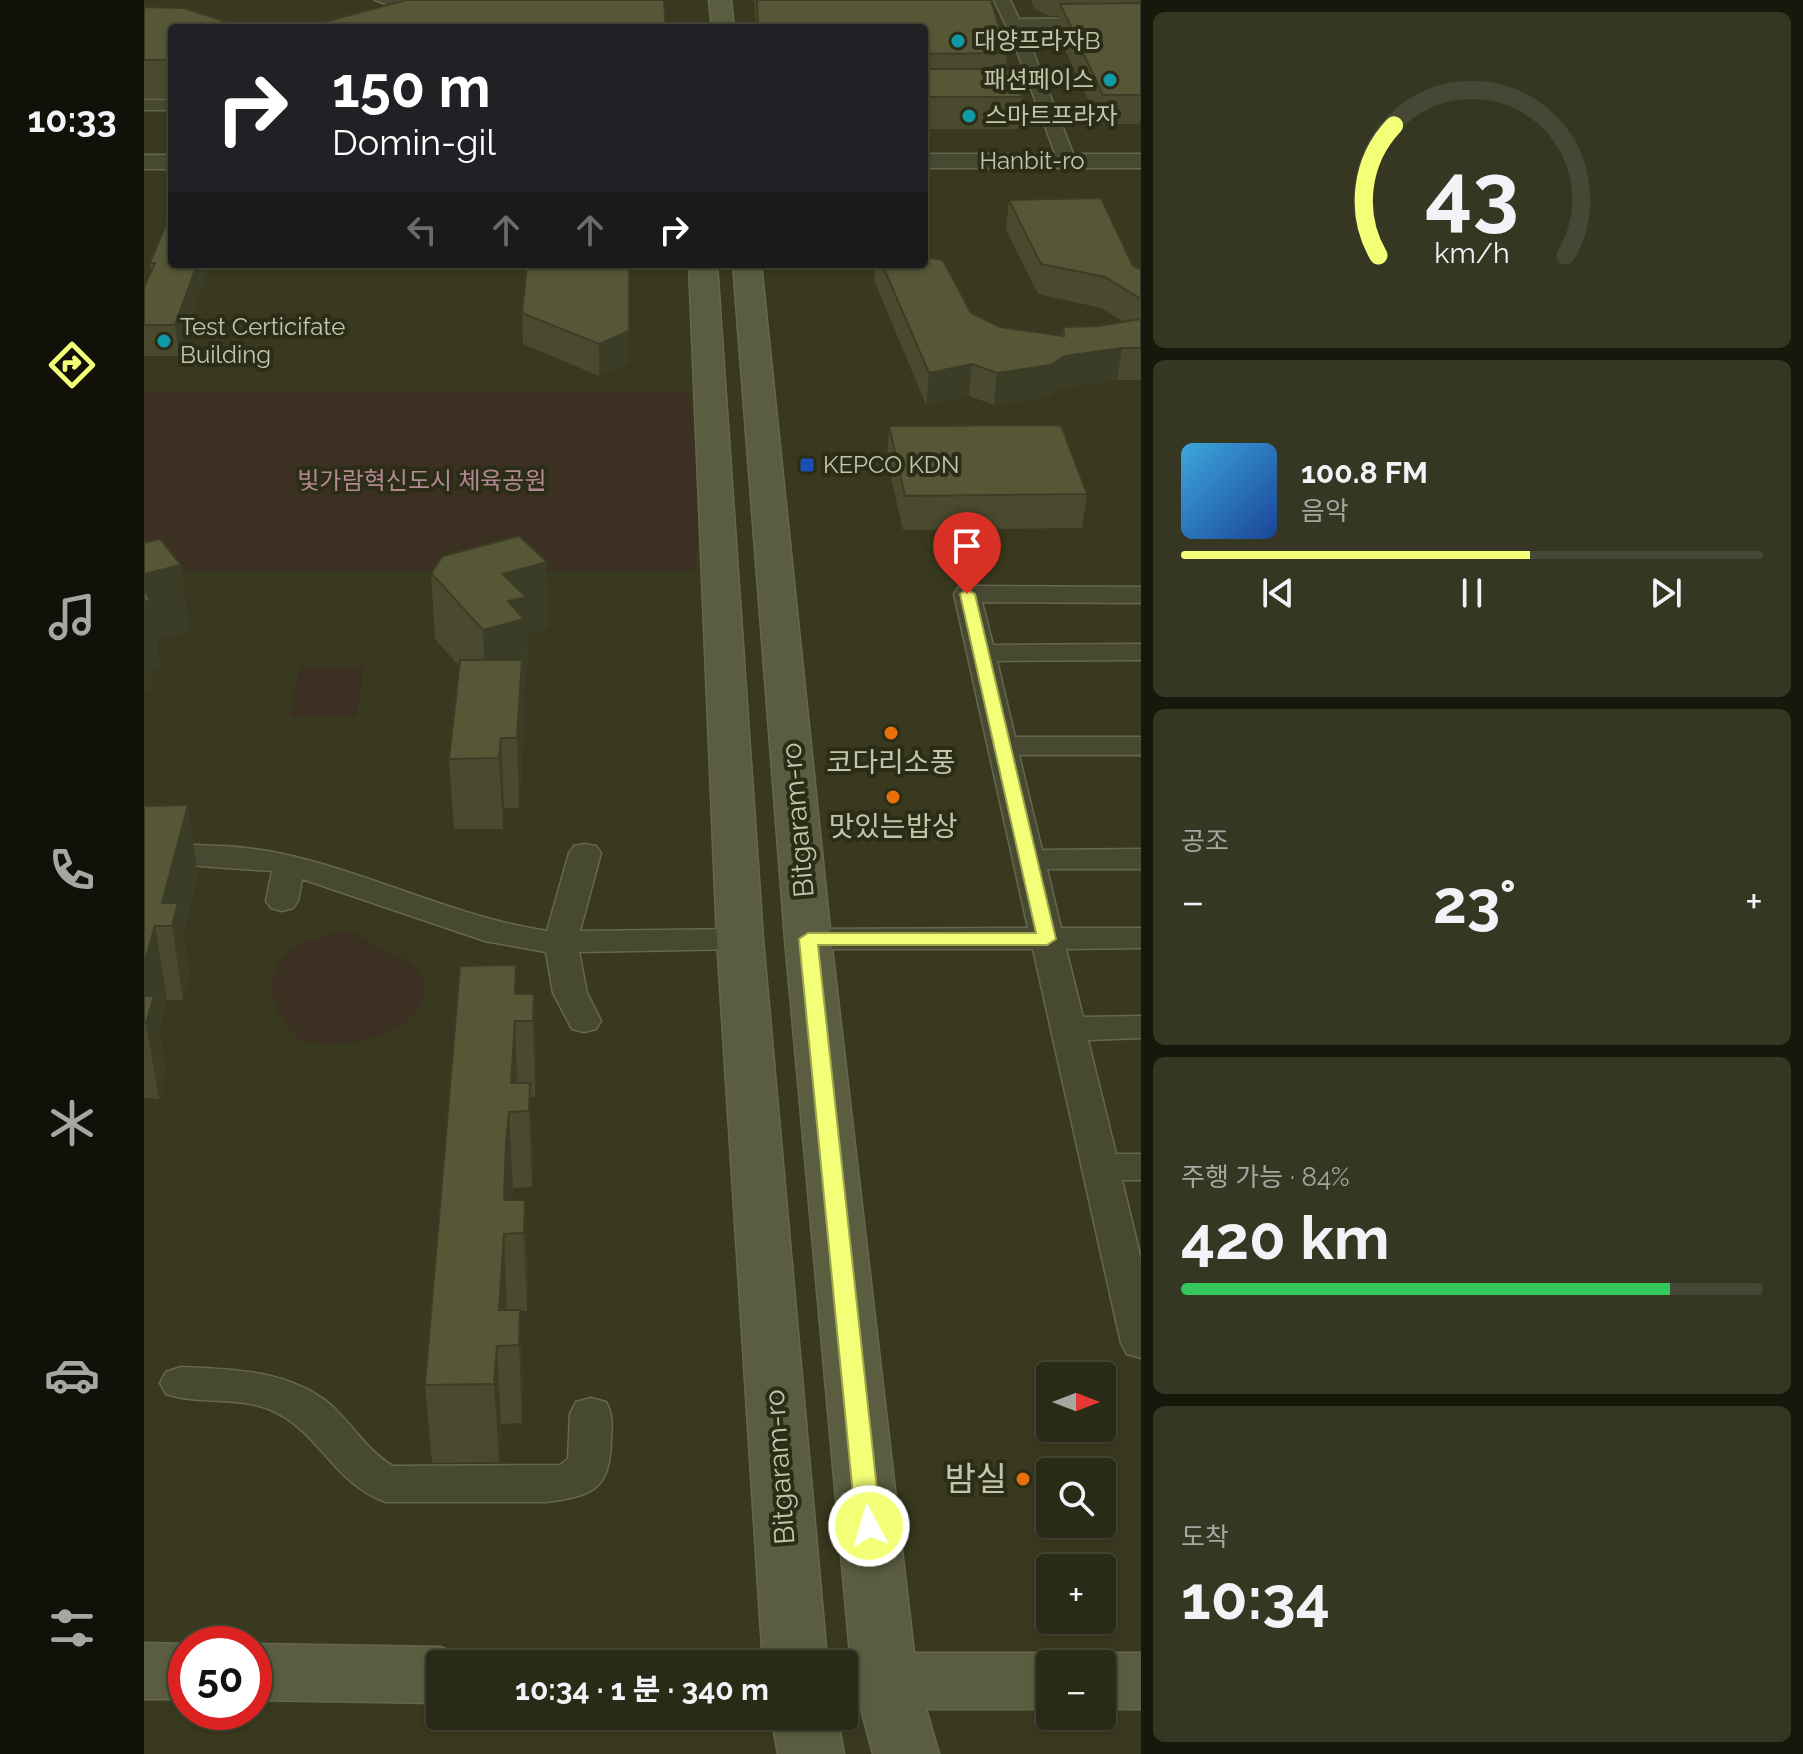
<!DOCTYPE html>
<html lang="ko">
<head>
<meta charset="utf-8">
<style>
	:root { --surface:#2a2b16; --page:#363723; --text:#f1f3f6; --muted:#a5a7a1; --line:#464735; --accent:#f3ff77 }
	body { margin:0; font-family:Raleway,"Noto Sans KR",sans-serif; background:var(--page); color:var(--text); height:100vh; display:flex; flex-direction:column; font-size:30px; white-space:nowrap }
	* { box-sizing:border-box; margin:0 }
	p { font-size:26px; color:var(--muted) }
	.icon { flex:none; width:44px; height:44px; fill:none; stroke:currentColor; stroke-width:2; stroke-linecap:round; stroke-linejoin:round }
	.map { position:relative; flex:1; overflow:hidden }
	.sheet { display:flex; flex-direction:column; gap:12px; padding:12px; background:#17180c; width:662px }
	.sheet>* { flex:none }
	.banner { position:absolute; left:24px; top:24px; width:760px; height:244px; border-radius:8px; box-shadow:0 2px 6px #0004,0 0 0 2px var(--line); background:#202124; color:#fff; overflow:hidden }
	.needle { width:52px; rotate:90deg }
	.buttons { position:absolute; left:892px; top:1362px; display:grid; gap:16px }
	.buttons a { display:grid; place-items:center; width:80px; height:80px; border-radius:8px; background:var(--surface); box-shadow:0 2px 6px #0004,0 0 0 2px var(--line); font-size:40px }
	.speed { position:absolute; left:24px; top:1626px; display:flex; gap:16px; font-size:40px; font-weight:700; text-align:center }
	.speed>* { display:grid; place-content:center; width:104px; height:104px; border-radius:50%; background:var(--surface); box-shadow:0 2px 6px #0004,0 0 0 2px var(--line); line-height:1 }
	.speed .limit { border:12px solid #d22; background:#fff; color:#111 }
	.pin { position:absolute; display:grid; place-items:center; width:68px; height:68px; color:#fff; margin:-82px -34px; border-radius:50% 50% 50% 0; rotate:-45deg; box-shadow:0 0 8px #0007 }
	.pin .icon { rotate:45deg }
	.me { position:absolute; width:88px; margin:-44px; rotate:354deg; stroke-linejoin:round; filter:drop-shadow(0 0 6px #0008) }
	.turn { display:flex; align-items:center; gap:28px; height:168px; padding:0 32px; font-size:36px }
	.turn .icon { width:104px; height:104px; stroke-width:2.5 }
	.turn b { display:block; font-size:56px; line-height:68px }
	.lanes { display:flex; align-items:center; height:76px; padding:0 32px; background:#0003; justify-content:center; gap:40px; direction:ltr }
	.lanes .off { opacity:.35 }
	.big { font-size:60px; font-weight:700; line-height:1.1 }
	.sheet .widget { flex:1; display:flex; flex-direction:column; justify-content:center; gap:12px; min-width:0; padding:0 28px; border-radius:12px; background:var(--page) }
	.sheet .dial { align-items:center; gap:0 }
	.dial svg { height:208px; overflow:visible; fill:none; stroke:var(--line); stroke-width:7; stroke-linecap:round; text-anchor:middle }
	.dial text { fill:var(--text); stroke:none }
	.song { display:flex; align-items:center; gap:24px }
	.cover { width:96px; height:96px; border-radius:12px; background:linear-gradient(135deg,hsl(200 70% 55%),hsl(220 70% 35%)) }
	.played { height:8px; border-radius:4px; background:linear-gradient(90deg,var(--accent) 60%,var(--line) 60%) }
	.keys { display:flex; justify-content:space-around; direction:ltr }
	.heat { display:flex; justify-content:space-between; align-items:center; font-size:44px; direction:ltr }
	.charge { height:12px; border-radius:6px; background:linear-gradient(90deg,#34c759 84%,var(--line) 0) }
	.trip { position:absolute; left:282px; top:1650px; width:432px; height:80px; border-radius:8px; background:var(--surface); box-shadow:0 2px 6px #0004,0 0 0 2px var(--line); font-weight:700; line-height:80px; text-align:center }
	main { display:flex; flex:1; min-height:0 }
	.tabs { display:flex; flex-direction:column; width:144px; justify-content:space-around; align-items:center; background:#111109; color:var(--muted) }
	.tabs .icon { width:56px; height:56px }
	.tabs .active { color:var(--accent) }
	.tabs b { font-size:36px; color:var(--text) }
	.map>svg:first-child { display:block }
</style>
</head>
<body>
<main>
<nav class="tabs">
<b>10:33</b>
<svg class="icon active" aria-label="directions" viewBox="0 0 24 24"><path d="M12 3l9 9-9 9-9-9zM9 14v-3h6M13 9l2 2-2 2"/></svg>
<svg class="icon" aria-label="music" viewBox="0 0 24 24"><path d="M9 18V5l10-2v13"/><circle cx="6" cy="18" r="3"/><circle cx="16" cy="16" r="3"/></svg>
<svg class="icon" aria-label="phone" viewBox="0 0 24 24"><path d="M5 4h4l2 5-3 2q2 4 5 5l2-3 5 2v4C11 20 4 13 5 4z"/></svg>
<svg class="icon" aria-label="climate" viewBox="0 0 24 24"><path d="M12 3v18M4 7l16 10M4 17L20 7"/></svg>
<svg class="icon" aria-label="car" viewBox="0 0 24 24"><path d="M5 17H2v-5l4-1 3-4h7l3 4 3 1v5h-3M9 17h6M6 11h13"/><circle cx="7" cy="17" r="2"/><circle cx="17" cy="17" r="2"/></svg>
<svg class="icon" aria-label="filters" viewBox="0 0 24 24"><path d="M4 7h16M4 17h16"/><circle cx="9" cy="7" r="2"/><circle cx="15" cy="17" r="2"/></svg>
</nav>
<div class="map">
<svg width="997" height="1754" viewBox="0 0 997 1754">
	<rect width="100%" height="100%" fill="#38391e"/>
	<!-- green -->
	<path fill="#3c3022" d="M0 391H545L557 507 551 571H0Z
		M156 666H220L212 716 146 717Z
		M208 931C220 937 229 945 239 950 248 955 260 957 267 963 304 996 258 1032 225 1039 201 1045 181 1044 157 1041 97 981 136 938 208 931Z"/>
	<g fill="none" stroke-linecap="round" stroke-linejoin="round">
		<defs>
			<path id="minor" d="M231 0H255L297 16 289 21Z
				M850 0H866L875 19 997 18V28L880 29 932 161 930 165H916L914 161 868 38Z
				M0 100H28V110H0Z
				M823 586 997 587V603L838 602 849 645 997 644V660L853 661 871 737H997V755H875L898 850 997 849V869H903L917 928H997V948L922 949 939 1017 997 1016V1038L944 1040 972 1154H997V1180H978L997 1259V1358L983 1354 977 1343 889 949H664L652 946 647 939 652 932 664 929 884 928 810 594 814 588Z
				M0 844C44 845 90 844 134 853 226 872 310 917 403 931L425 853 430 846 441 844 452 846 457 853 436 931 596 929 608 932 613 939 608 946 596 949 435 952 443 993 457 1021 452 1029 440 1032 428 1029 409 993 402 952 341 941 158 879 154 901 149 908 138 911 127 908 122 901 128 871 0 862Z
				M37 1367C87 1369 146 1370 187 1405 209 1425 223 1451 249 1466L416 1465 424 1459 426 1414 432 1402 447 1398 462 1402C469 1415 468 1425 467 1440 466 1490 448 1496 402 1502H242C188 1483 176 1431 127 1410 93 1396 56 1405 22 1394L16 1383 22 1372Z"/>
			<path id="tertiary" d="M780 154H997V168H780Z
				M0 155H28V169H0Z"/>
			<path id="secondary" d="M565 0H587L590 28H568Z
				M545 264H573L619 939 683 1659 706 1653 641 939 589 264H617L687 939 770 1653H906L930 1664H906V1709H782L795 1754H729L717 1709H700V1664H619L573 939Z
				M0 1643 45 1644H42V1699H0Z
				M110 1644 296 1647 319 1655 323 1664H296V1703L110 1700Z
				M958 1653H997V1709H958V1664H934Z
				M627 1716H693L700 1754H634Z"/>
		</defs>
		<!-- minor casing -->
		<use href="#minor" stroke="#65674f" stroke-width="3"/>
		<!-- tertiary casing -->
		<use href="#tertiary" stroke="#65674f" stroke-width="3"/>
		<!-- secondary casing -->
		<use href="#secondary" stroke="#65674f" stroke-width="3"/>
		<!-- minor -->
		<use href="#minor" fill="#484931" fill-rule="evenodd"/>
		<!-- tertiary -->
		<use href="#tertiary" fill="#484931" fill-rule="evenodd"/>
		<!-- secondary -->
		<use href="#secondary" fill="#5a5d3f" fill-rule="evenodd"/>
	</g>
	<!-- wall -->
	<path fill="#4a4b2e" d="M610 0H709L863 53 862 69 878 97 874 129H780V28H612Z
		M887 0H997V121H996L995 124H955L913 32 915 16H906L890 9Z
		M0 7 28 28V98H0Z
		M865 200 997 269V380H973L918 388 904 397 850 405 825 396 782 405 730 280 731 264H780L827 313 856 327 918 335 919 327 954 326 980 322 957 308 894 294 862 229Z
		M28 210 35 356H0V287L7 271 6 263Z
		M383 264 485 362 455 376 379 344 378 313Z
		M745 426 943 494 938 528 759 530 743 459Z
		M287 573 405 628 383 634 384 664 382 665V686L379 687 380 728 375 808H360L359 829H310L305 759 315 666 291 639Z
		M0 806 54 877 39 936 46 976 39 1000H23L15 1028 22 1071 15 1099 0 1098Z
		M373 994H390L392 1069 391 1097H386L389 1159 388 1187 369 1188 368 1200H381L384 1277 383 1311H376L379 1388 378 1423 357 1424 355 1462 288 1463 281 1385Z"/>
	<!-- shaded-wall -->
	<path fill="#3c3d26" d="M53 264H67L35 356 31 325Z
		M485 264V362L455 376V344Z
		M978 348 973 380 918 388 904 397 850 405 853 373 921 356Z
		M828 364 825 396 782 405 785 373Z
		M403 562 405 628 383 634 384 664 382 665V686L379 687 380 728 375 808 373 738 342 697 339 630 359 574Z
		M37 565 46 631 13 640 17 667 7 670 10 690 0 692V574Z
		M357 738 360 808 359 829 355 758Z
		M44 805 54 877 39 936 46 976 39 1000 28 926 18 903Z
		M11 926 23 1000 15 1028 22 1071 15 1099 2 1023H0V965Z
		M390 994 392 1069 391 1097 389 1021Z
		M371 1021 374 1097 367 1083Z
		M386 1083 389 1159 388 1187 385 1111Z
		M365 1112 369 1188 366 1219 360 1200 362 1143Z
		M381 1200 384 1277 383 1311 380 1233Z
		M360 1234 363 1311 355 1310Z
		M376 1310 379 1388 378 1423 375 1345Z
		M353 1346 357 1424 355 1462 350 1384Z"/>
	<!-- building -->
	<path fill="#565736" stroke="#3c3d26" stroke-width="2" d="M262 0H520L522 28H158Z
		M613 0H847L863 53 782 54 780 63V28H614Z
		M997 3V95H959L916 4Z
		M0 7 40 8 101 28H28V60H0Z
		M780 67 782 69H868L878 97H780Z
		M957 198 989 266 997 269V299L961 277 897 264 865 200Z
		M28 210V264H53L31 325H0V287L11 263H6Z
		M780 257 799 260 827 313 856 327 920 336 919 327 954 326 997 319V348H978L921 356 907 365 853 373 828 364 785 373 738 264H780Z
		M383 264H485V331L455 344 378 313Z
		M917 425 943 494 761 496 745 426Z
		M375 536 403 562 359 574 382 597 364 601 380 619 339 630 287 573 299 556Z
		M16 539 37 565 0 574V543Z
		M0 590 7 600 0 602Z
		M316 660H378L373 738H357L355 758 305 759Z
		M44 805 18 903H34L28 926H11L0 965V806Z
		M372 965 371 994H390L389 1021H371L367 1083H386L385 1111 365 1112 362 1143 360 1200H381L380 1233 360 1234 355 1310H376L375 1345 353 1346 350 1384 281 1385 316 966Z
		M0 996H10L2 1023H0Z"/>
	<!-- route -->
	<path fill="#f3ff77" stroke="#9ea64d" stroke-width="2" d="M823 590 831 594 912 939 903 945H674L737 1526 733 1534 725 1537 716 1534 712 1526 655 939 664 933H892L816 594Z"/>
	<!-- markers -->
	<g fill="#0f9aa8" stroke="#2c2d17" stroke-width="3">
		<circle cx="814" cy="41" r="8"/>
		<circle cx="966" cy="80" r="8"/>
		<circle cx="825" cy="116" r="8"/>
		<circle cx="20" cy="341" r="8"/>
	</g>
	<rect fill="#1a4fb4" stroke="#2c2d17" stroke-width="3" x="655" y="457" width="16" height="16" rx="4"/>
	<g fill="#e8710a" stroke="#2c2d17" stroke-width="3">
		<circle cx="747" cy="733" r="8"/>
		<circle cx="749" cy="797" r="8"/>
		<circle cx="879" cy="1479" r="8"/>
	</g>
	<g text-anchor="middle" stroke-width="8" stroke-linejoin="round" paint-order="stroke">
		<!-- far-poi labels -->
		<g font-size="24" fill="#c4c6ab" stroke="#2c2d17" text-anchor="start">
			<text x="830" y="49">대양프라자B</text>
			<text x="950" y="88" text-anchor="end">패션페이스</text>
			<text x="841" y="124">스마트프라자</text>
			<text x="36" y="335">Test Certicifate<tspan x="36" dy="28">Building</tspan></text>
			<text x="679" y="473">KEPCO KDN</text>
		</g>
		<!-- far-street labels -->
		<g font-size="24" fill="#c4c6ab" stroke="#2c2d17">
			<text x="888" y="169">Hanbit-ro</text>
		</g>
		<!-- far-park labels -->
		<g font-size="24" fill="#b28894" stroke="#2c2d17">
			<text x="278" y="489">빛가람혁신도시 체육공원</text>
		</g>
		<!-- poi labels -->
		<g font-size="28" fill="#c4c6ab" stroke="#2c2d17">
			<text x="747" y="772">코다리소풍</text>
			<text x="749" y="836">맛있는밥상</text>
		</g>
		<!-- street labels -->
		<g font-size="28" fill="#c4c6ab" stroke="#2c2d17">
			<text transform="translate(653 820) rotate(-95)" y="10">Bitgaram-ro</text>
			<text transform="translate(635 1467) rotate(-94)" y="10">Bitgaram-ro</text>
		</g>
		<!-- near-poi labels -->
		<g font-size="34" fill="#c4c6ab" stroke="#2c2d17" text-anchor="end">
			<text x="863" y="1491">밤실</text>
		</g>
	</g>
</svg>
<div class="buttons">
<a><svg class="needle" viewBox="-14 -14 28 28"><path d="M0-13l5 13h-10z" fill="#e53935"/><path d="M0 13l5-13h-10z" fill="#a5a7a1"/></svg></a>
<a><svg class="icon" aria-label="search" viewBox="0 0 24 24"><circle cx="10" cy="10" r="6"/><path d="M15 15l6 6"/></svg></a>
<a>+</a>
<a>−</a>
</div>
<div class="speed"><div class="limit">50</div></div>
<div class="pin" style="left:823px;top:594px;background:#d93025"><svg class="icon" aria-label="arrive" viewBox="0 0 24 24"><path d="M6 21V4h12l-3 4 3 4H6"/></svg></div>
<svg class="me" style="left:725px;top:1526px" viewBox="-20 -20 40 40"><circle r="17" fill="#f3ff77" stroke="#fff" stroke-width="3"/><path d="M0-11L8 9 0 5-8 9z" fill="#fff"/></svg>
<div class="trip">10:34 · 1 분 · 340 m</div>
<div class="banner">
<div class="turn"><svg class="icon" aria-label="right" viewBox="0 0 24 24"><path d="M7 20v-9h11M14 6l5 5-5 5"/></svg><div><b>150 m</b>Domin-gil</div></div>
<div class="lanes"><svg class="icon off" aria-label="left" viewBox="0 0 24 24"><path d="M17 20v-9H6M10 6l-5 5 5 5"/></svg><svg class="icon off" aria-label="ahead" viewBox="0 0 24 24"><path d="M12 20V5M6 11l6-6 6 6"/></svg><svg class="icon off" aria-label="ahead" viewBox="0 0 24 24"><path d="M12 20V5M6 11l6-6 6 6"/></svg><svg class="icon" aria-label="right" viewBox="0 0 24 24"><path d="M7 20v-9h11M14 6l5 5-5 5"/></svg></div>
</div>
</div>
<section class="sheet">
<div class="widget dial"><svg viewBox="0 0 100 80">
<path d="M14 69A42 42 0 1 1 86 69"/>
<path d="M14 69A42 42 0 0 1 20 19" stroke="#f3ff77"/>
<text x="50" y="56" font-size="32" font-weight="700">43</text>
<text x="50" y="72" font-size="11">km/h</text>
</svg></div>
<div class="widget">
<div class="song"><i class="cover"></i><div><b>100.8 FM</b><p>음악</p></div></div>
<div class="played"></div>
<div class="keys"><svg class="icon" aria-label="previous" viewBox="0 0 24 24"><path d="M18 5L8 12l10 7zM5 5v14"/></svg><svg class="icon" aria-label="pause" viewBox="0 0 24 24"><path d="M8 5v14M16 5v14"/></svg><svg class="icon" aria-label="next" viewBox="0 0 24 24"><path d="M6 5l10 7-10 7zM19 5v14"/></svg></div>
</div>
<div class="widget"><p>공조</p>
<div class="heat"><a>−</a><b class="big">23°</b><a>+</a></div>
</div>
<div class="widget"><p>주행 가능 · 84%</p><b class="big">420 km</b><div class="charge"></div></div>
<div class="widget"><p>도착</p><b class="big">10:34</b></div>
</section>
</main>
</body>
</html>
